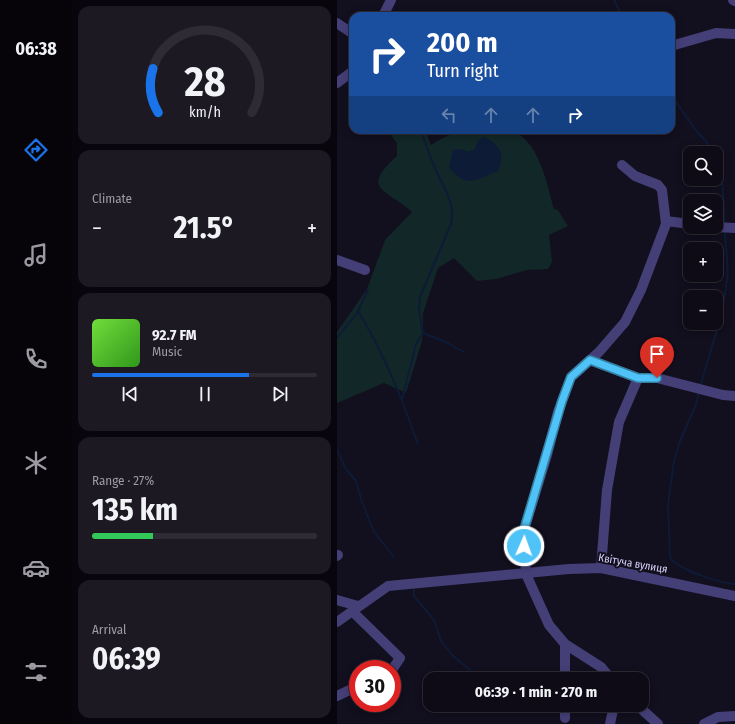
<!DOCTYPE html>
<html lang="en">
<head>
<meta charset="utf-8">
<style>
	:root { --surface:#0e0b16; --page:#1c1923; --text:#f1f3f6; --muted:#9b9ba1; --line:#2e2b35; --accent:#1a73e8 }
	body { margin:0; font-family:"Fira Sans Condensed",sans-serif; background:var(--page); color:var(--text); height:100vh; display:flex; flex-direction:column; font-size:15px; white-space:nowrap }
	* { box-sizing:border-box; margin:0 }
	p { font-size:13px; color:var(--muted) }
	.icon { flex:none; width:22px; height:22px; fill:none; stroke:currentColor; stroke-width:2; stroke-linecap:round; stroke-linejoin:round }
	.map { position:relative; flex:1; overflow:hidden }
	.side { display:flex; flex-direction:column; gap:6px; padding:6px; background:#08060c; width:265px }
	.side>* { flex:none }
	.hud { position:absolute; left:12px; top:12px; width:326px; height:122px; border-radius:12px; box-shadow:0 2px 10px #0003,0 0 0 1px var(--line); background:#1a4fa0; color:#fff; overflow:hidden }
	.buttons { position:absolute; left:346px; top:146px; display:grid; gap:8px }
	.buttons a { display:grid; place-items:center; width:40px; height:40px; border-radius:8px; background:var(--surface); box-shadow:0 2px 10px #0003,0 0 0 1px var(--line); font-size:20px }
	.speed { position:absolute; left:12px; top:660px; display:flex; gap:8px; font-size:20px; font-weight:700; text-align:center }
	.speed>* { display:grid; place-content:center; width:52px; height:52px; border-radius:50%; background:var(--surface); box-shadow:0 2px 10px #0003,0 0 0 1px var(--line); line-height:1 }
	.speed .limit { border:6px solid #d22; background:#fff; color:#111 }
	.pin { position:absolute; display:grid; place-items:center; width:34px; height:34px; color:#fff; margin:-41px -17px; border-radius:50% 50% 50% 0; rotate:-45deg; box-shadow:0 0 4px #0007 }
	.pin .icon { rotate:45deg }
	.me { position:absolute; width:44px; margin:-22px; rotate:2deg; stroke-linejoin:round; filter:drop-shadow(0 0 3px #0008) }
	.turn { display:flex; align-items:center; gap:14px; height:84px; padding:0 12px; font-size:18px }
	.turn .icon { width:52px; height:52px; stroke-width:2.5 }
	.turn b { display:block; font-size:28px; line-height:34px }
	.lanes { display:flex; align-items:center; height:38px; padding:0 12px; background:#0003; justify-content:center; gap:20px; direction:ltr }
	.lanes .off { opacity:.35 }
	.big { font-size:30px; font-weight:700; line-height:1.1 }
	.side .tile { flex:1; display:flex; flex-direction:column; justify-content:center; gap:6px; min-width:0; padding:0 14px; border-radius:12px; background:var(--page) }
	.side .dial { align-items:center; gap:0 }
	.dial svg { height:104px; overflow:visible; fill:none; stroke:var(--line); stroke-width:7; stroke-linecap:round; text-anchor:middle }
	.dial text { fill:var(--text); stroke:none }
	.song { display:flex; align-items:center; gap:12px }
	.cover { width:48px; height:48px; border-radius:6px; background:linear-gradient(135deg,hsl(100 70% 55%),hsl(110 70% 35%)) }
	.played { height:4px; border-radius:2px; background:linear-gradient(90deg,var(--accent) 70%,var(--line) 70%) }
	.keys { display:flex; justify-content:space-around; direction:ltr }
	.heat { display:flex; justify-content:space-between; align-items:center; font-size:22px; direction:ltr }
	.charge { height:6px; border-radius:3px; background:linear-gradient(90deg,#34c759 27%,var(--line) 0) }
	.trip { position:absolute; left:86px; top:672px; width:226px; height:40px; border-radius:12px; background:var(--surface); box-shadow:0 2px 10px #0003,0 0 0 1px var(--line); font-weight:700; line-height:40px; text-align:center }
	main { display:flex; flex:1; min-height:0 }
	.dock { display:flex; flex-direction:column; width:72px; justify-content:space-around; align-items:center; background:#060409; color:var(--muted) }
	.dock .icon { width:28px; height:28px }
	.dock .current { color:var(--accent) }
	.dock b { font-size:18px; color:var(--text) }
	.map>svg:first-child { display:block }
</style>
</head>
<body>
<main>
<nav class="dock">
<b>06:38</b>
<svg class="icon current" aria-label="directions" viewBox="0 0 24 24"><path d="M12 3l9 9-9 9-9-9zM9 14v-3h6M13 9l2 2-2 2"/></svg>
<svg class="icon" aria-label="music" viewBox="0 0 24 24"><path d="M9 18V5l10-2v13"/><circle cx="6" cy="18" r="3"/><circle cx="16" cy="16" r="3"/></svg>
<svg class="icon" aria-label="phone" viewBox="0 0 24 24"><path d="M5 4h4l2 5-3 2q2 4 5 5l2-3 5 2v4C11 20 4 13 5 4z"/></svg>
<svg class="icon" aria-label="climate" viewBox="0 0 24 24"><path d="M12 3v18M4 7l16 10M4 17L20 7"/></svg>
<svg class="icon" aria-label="car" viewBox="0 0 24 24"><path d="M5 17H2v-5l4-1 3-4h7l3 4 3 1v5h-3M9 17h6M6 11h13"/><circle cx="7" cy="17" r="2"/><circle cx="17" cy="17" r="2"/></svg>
<svg class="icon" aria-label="filters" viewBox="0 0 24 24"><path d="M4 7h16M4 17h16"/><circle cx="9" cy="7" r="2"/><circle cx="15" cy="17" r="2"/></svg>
</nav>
<section class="side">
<div class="tile dial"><svg viewBox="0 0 100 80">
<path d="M14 69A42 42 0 1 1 86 69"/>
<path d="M14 69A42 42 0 0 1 10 35" stroke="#1a73e8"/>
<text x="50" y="56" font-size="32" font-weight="700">28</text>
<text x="50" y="72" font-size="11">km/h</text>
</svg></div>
<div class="tile"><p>Climate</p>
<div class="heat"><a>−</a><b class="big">21.5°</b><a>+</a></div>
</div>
<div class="tile">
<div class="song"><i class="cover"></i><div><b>92.7 FM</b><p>Music</p></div></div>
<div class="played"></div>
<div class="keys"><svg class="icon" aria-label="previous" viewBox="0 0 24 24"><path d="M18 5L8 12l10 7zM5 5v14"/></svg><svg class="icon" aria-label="pause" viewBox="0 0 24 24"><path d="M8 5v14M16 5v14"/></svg><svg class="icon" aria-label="next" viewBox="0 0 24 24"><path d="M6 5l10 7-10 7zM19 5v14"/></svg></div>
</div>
<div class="tile"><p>Range · 27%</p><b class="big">135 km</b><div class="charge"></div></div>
<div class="tile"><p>Arrival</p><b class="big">06:39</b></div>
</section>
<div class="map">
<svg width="398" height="724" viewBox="0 0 398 724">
	<rect width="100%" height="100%" fill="#120f1e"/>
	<!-- green -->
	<path fill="#122727" d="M50 130H88L94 145C107 135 127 130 143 130 153 130 164 128 174 131 203 141 209 182 217 209L221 210 231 226 212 235 215 262 211 269 190 270 159 279 140 281 117 258 101 268 86 313 85 341 69 393 47 383 0 403V332L30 289 48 240 75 212C50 189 22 190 60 156V143Z"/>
	<!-- water -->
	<path fill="#0e1b37" d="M147 137C164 145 168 154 161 171 140 180 128 189 112 167L116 150 124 149 132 152 138 149 141 140Z"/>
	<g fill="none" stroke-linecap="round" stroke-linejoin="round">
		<!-- stream -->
		<path stroke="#0e1b37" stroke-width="2" d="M277 0 285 16
			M334 95 361 133 369 141 375 153
			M84 130C88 143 93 156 98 168 106 187 119 203 114 224L83 297 82 310 86 333 109 342 127 352
			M379 163 385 179 388 224
			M21 311C47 353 65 398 81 444
			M0 338 20 313 31 290
			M363 387C373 351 386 317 390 280 392 264 388 247 388 231
			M362 393 358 407 343 441 337 461 331 505 333 558C343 570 382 583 398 584
			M65 400 79 344 86 333
			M0 450 9 469 19 481 25 502 37 532 57 557
			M77 590V596L97 620 104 641 116 656 133 670"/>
		<!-- minor -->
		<path stroke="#443f77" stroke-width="10" d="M396 0 398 1
			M46 16 54 0
			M0 23 16 34
			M334 46 379 33 398 34
			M0 83 16 71
			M329 221 353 224
			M379 227 398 228
			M0 260 28 270
			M253 360 301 378H320L386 395 398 396
			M0 556 1 555
			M264 568 270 490 282 422 301 378
			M0 600 21 606
			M16 612 63 658 55 670
			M0 622 51 586 232 569 264 568 398 596
			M228 644V679
			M274 679 264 667 228 644 212 625 189 574 186 533 210 455 221 412 234 377 262 352 288 322 304 290 329 224 325 190 321 185 298 176 285 165
			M0 696 21 686
			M228 705V718
			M300 705 321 724
			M273 724 277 705
			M367 724 381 717 398 716"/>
	</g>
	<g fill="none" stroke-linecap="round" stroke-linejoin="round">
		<defs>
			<path id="route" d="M187 546 186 533 225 401 234 377 253 360 301 378H320"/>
		</defs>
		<!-- route casing -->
		<use href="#route" stroke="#337fa1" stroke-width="10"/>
		<!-- route -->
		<use href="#route" stroke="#4fc3f7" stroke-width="7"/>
	</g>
	<g text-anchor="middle" stroke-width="4" stroke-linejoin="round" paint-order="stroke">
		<!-- street labels -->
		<g font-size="11" fill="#d8d1fa" stroke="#120f1e">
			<text transform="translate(296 563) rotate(10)" y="4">Квітуча вулиця</text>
		</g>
	</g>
</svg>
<div class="buttons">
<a><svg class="icon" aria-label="search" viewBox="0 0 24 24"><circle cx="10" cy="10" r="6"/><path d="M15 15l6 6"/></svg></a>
<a><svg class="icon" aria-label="layers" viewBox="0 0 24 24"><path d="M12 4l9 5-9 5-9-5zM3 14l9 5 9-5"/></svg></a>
<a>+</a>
<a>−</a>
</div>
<div class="speed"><div class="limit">30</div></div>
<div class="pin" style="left:320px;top:378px;background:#d93025"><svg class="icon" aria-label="arrive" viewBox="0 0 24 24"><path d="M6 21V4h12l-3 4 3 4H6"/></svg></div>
<svg class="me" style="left:187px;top:546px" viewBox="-20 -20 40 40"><circle r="17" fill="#4fc3f7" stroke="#fff" stroke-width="3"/><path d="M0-11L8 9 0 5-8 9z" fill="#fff"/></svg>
<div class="trip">06:39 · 1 min · 270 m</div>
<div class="hud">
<div class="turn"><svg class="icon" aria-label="right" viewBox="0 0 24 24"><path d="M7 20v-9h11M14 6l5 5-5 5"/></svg><div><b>200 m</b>Turn right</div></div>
<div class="lanes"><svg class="icon off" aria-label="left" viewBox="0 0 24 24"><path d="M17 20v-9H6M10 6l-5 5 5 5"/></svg><svg class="icon off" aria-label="ahead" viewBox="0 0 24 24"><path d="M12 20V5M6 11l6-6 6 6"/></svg><svg class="icon off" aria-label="ahead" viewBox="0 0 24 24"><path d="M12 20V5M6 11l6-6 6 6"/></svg><svg class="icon" aria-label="right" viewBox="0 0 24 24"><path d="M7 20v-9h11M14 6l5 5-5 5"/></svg></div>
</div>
</div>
</main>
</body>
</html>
